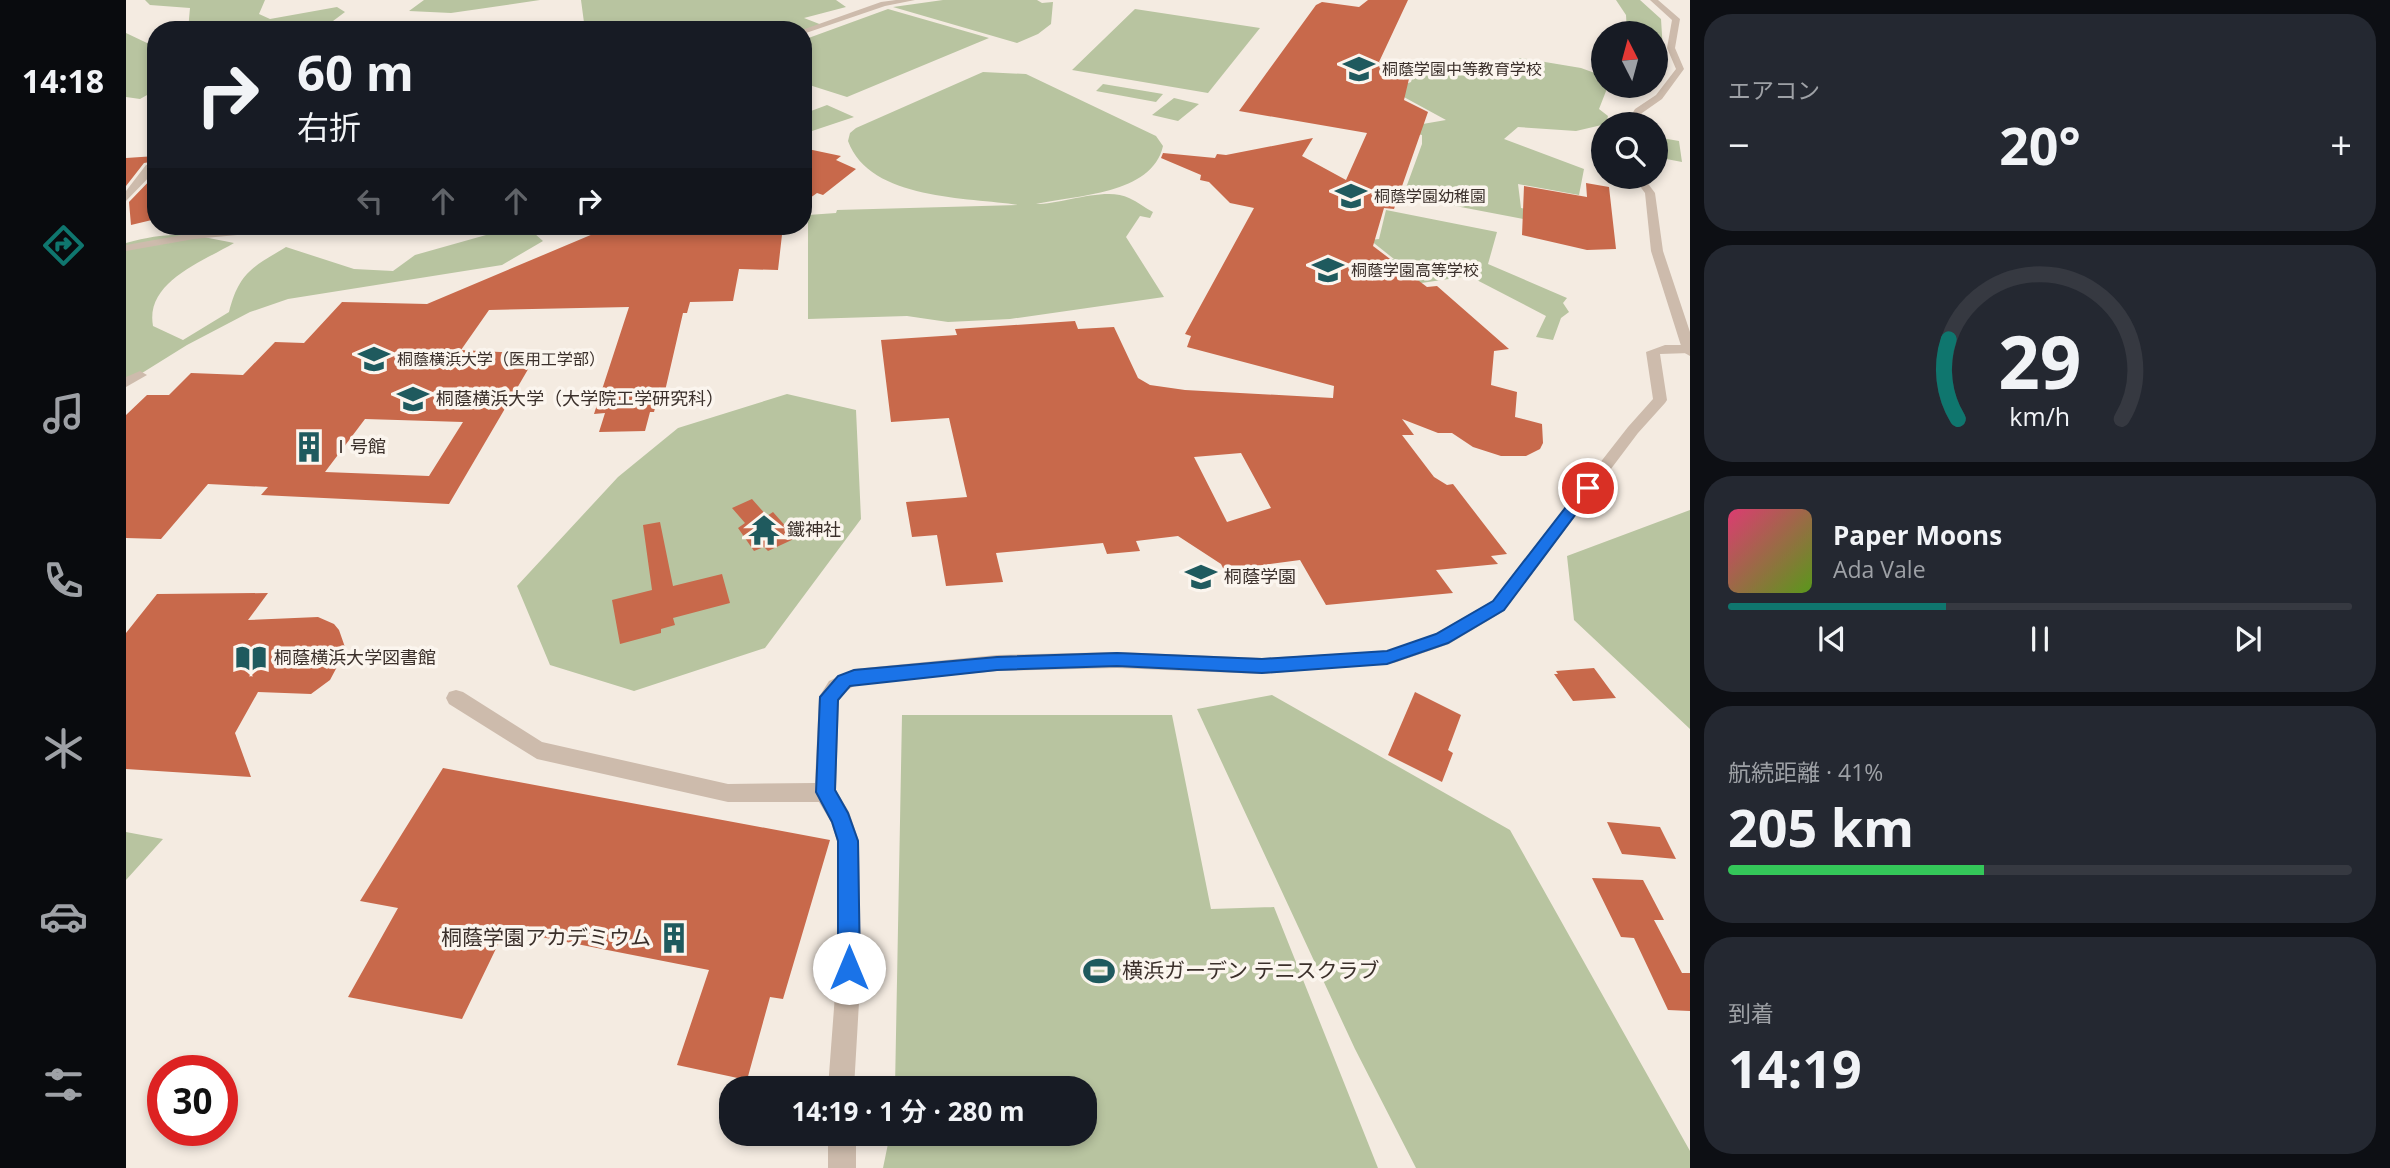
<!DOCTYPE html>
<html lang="ja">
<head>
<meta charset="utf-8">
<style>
	:root { --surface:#171b24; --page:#242831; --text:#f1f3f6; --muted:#9ea1a6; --line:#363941; --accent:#0f766e }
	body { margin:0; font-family:"Open Sans","Noto Sans JP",sans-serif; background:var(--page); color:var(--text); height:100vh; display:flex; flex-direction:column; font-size:26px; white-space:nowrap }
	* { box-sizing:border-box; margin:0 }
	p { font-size:23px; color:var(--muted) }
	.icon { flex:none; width:38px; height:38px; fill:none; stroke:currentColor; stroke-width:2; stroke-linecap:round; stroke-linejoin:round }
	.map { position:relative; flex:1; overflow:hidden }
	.details { display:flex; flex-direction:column; gap:14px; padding:14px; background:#0d0f14; width:700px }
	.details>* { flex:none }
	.guide { position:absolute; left:21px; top:21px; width:665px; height:214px; border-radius:28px; box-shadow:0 4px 10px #0003; background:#171b24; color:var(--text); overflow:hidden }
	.needle { width:46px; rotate:354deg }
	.buttons { position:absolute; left:1465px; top:21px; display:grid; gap:14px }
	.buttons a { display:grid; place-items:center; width:77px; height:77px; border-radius:50%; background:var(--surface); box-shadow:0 4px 10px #0003; font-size:35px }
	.speed { position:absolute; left:21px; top:1055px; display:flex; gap:14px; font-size:35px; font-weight:700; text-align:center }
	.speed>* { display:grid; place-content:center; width:91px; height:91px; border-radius:50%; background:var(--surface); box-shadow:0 4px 10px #0003; line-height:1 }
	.speed .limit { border:10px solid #d22; background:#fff; color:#111 }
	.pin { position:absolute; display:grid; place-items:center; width:60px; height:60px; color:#fff; margin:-30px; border:4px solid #fff; border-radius:50%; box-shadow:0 2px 7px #0007 }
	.me { position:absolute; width:77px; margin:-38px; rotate:0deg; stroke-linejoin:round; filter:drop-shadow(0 0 5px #0008) }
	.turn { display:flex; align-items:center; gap:24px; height:147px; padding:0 35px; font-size:32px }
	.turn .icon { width:91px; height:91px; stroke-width:2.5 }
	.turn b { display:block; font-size:49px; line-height:60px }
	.lanes { display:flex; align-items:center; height:66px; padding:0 35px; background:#0003; justify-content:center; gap:35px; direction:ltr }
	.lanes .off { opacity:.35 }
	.big { font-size:52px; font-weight:700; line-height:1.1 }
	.details .card { flex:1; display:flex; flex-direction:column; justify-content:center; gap:10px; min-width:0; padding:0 24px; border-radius:28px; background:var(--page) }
	.details .dial { align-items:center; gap:0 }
	.dial svg { height:182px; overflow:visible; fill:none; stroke:var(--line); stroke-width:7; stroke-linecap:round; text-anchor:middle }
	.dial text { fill:var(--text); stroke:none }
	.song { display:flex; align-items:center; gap:21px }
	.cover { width:84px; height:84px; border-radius:10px; background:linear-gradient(135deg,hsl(340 70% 55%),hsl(90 70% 35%)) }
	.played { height:7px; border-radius:4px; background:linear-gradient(90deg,var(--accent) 35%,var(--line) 35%) }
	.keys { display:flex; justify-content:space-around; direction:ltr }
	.heat { display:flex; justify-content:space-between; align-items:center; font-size:38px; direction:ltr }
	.charge { height:10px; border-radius:5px; background:linear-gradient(90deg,#34c759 41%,var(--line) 0) }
	.trip { position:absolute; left:593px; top:1076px; width:378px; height:70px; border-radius:28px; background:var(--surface); box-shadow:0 4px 10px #0003; font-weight:700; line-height:70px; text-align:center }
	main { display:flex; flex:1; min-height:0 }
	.dock { display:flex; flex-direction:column; width:126px; justify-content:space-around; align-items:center; background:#090b0e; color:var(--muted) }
	.dock .icon { width:49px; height:49px }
	.dock .current { color:var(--accent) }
	.dock b { font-size:32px; color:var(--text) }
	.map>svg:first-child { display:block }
</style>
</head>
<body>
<main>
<nav class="dock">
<b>14:18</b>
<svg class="icon current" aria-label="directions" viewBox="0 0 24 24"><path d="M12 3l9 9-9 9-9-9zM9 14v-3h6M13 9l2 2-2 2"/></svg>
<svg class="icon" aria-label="music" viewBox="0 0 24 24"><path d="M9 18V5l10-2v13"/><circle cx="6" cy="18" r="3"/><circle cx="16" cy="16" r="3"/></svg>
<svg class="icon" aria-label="phone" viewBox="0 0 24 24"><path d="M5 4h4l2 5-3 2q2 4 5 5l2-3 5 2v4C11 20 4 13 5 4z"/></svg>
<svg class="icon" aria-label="climate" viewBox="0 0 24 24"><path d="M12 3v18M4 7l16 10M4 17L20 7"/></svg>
<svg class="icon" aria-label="car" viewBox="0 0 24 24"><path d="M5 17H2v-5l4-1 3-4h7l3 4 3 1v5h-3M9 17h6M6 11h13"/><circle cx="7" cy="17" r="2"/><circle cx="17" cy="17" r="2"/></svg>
<svg class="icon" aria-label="filters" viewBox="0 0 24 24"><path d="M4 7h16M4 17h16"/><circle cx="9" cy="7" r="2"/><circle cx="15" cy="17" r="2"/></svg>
</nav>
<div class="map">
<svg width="1564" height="1168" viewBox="0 0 1564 1168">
	<rect width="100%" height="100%" fill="#f4ebe1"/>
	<!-- green -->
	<path fill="#b8c4a0" d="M139 0 133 14 144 19 211 7 219 12 195 30H62L64 8 24 5 19 0Z
		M298 0H414L325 13 283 11Z
		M455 0H710L720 7 678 18 696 25 677 30H459Z
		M817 0H911L916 3 927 2 925 24 912 34 891 43 767 7Z
		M1490 0H1514L1535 19 1537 51 1530 57V33H1501L1500 15Z
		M762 9 863 38 721 97 677 83V40Z
		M1009 9 1134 28 1082 93 946 70Z
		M0 33 21 43 30 42V90L14 99 0 97Z
		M1395 58 1455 68 1477 76V86H1482L1473 109 1482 116 1480 124 1450 131 1392 127 1378 139 1458 169 1453 195 1392 184 1395 208 1448 218 1445 228 1277 196 1296 144V135L1281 132 1285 126 1320 120 1265 90 1285 82 1290 67C1325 62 1361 67 1395 58Z
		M857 72 900 74 1030 136 1037 146C1026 195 950 195 910 204 936 204 981 186 1003 198 1012 202 1019 208 1027 212L1024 218 1014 216 1000 237 1038 297 884 319 822 322 781 316 682 319V215L710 213 711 210 892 205C843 197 744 201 722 141L724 133 730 128Z
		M977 84 1037 94 1030 102 970 91Z
		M1048 98 1073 104 1052 121 1026 115Z
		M701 105 728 117 677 134V114Z
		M1530 137 1553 141 1556 162 1530 157Z
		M1260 210 1371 232 1362 264 1441 298 1437 303 1443 312 1435 318 1427 340 1410 337 1420 316 1343 276 1268 287 1237 266 1268 259 1244 240 1253 239Z
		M392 226H400L417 241 376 265 162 299 124 312 61 345 0 383V243C45 231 64 234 108 243 76 262 19 282 27 326L57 340 103 312C113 272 127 267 160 247L228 269 267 271 289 255Z
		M661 394 730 410 735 519 639 648 508 691 424 665 391 586 492 477 552 428Z
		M1564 510V729L1448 620 1441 556Z
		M1146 695 1384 830 1564 1151V1168H1290L1229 1049 1071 709Z
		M776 715H1046L1085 909 1148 907 1252 1168H757L764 1134H959V1088H769Z
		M0 832 37 839 0 880Z"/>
	<!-- building -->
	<path fill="#c8694b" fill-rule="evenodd" d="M1242 0H1282L1253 62 1286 66 1278 100 1302 112 1268 209 1258 208 1247 246 1301 287 1311 286 1383 349 1368 351 1365 385 1391 392 1389 417 1416 424 1417 443 1414 449 1400 456H1375L1347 447 1326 433H1312L1276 419 1288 435H1276L1308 477 1321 485 1327 484 1381 554 1365 556 1372 564 1310 570 1327 593 1200 605 1174 560 1098 570 1095 564 1052 536 1010 541 1014 551 981 554 977 543 870 553 877 582 820 586 811 535 786 537 780 502 841 497 823 418 765 422 755 340 831 335 829 329 949 321 952 329 988 327 1012 378 1024 385 1059 390 1207 398 1208 386 1061 347 1065 336 1059 334 1128 208 1104 203 1083 182 1074 180 1075 175 1035 158 1037 153 1089 158 1091 154 1100 155 1187 138 1176 156 1220 180 1241 133 1113 111 1190 5 1196 2 1233 7ZM1115 453 1145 508 1101 522 1068 457Z
		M677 148 715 156 710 160 730 169 697 195 691 193 677 203Z
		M30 156V161L18 163 0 186V158Z
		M30 174V219L5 225 3 202Z
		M1460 183 1483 187 1490 249 1461 250 1396 235 1398 186 1461 197Z
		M486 226H657L652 270 613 269 607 301 564 302 561 313H557L536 404H530L528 412H524L519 431 473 432 479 413 468 414 503 307 363 310 335 350 411 354 323 504 135 495 142 487 82 484 35 539 0 538V415L21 395H43L65 373 117 375 149 342 178 343 216 302 301 304ZM239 419 337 422 303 476 199 472Z
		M626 499 641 516 647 512 670 538 642 551 638 547 628 551 612 528 619 523 606 508Z
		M534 522 547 586 596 574 604 603 547 618 549 625 535 629V633L494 644 486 600 526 590 517 525Z
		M142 593 122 620 192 617 208 624 213 630 220 650 204 680 185 694 132 692 109 733 125 777 0 769V633L31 594Z
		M1468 668 1490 698 1447 701 1428 674H1432L1430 671Z
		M1289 692 1335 715 1322 750 1327 753 1316 782 1262 755Z
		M317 768 704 840 657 999 644 997 621 1080 551 1065 583 970 379 930 336 1019 222 997 272 908 234 901Z
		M1481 822 1534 827 1550 859 1496 854Z
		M1466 878 1517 880 1538 920H1528L1556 973H1564V1011L1542 1010 1508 938 1495 937Z"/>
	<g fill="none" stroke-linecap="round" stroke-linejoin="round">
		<!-- minor -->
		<path fill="#cdbbac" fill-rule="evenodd" d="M770 0H789L759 6 677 34 676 30 755 2Z
			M30 164V170L0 201V191L20 165Z
			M143 226H183L177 229 68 239 0 251V245L68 233Z
			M1539 345H1564V353L1534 354 1541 400 1539 403 1512 433 1378 611 1323 644 1268 663 1136 674 991 668 871 671 731 684 717 693 713 699 710 790 723 812 733 841 735 968 728 1088H702L711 968V841L705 822 693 802H602L411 759 323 704 320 698 323 692 330 690 337 692 416 742 602 784 689 783 693 697 703 681 728 669 871 655 991 652 1136 658 1261 651 1309 634 1366 601 1502 427 1527 399 1520 352Z
			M14 371 21 375 0 387V377Z
			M702 1134H730V1168H702Z"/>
		<!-- tertiary -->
		<path fill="#cdbbac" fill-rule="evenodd" d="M1524 0H1532L1554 19 1549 48 1558 69 1536 99 1516 113 1510 124H1500L1509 109 1530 95 1550 69 1541 48 1546 20Z
			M1507 177H1517L1529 193 1537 251 1564 332V356L1557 352 1525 251 1519 193Z"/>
	</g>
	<!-- route -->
	<path fill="#1a73e8" stroke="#114b97" stroke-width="2" d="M1462 483 1467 485 1470 488 1467 491 1378 610 1322 643 1261 664 1136 673 991 666 871 670 724 686 712 700 709 790 722 813 732 841 734 968 731 976 723 979 715 976 712 968V841L706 822 690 792 694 697 712 676 728 670 871 657 991 653 1136 659 1261 651 1310 634 1367 601 1457 485Z"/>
	<!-- icons -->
	<defs>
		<symbol id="school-bare" viewBox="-9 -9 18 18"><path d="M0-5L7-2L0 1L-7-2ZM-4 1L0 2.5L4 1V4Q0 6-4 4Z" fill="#1f5a5e" stroke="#fbf5ee" stroke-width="2.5" paint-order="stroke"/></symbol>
		<symbol id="university-bare" viewBox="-9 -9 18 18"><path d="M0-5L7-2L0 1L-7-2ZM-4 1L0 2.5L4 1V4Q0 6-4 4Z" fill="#1f5a5e" stroke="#fbf5ee" stroke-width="2.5" paint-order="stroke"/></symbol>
		<symbol id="building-bare" viewBox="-9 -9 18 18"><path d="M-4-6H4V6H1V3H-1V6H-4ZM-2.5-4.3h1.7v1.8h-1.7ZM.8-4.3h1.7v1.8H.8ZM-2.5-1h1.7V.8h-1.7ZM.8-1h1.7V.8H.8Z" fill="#1f5a5e" stroke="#fbf5ee" stroke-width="2.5" paint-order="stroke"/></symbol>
		<symbol id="temple-bare" viewBox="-9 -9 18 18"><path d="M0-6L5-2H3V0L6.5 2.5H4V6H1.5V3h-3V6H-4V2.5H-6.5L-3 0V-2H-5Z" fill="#1f5a5e" stroke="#fbf5ee" stroke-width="2.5" paint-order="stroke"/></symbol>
		<symbol id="library-bare" viewBox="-9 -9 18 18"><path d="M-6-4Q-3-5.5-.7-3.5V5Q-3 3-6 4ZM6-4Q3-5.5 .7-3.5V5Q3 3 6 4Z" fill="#1f5a5e" stroke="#fbf5ee" stroke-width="2.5" paint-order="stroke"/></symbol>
		<symbol id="stadium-bare" viewBox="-9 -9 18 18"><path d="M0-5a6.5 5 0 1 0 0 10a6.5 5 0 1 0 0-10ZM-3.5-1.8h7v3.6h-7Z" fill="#1f5a5e" stroke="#fbf5ee" stroke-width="2.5" paint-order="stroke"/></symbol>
	</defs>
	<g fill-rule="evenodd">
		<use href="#school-bare" x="1211" y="47" width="44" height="44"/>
		<use href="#school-bare" x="1203" y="174" width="44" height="44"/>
		<use href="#school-bare" x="1180" y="248" width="44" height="44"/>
		<use href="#university-bare" x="226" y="337" width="44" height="44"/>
		<use href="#university-bare" x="265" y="377" width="44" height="44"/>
		<use href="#building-bare" x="161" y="425" width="44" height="44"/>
		<use href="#temple-bare" x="616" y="508" width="44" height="44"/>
		<use href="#school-bare" x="1053" y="555" width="44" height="44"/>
		<use href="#library-bare" x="103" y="636" width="44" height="44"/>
		<use href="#building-bare" x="526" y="916" width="44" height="44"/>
		<use href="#stadium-bare" x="951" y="949" width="44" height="44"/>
	</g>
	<g text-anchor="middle" stroke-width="7" stroke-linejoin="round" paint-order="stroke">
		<!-- far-poi labels -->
		<g font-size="16" fill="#3b302b" stroke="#fbf5ee" text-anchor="start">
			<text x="1256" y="75">桐蔭学園中等教育学校</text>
			<text x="1248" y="202">桐蔭学園幼稚園</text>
			<text x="1225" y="276">桐蔭学園高等学校</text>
			<text x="271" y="365">桐蔭横浜大学（医用工学部）</text>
		</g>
		<!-- poi labels -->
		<g font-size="18" fill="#3b302b" stroke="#fbf5ee" text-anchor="start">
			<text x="310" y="405">桐蔭横浜大学（大学院工学研究科）</text>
			<text x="206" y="453">Ⅰ号館</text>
			<text x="661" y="536">鐵神社</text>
			<text x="1098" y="583">桐蔭学園</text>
			<text x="148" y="664">桐蔭横浜大学図書館</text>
		</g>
		<!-- near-poi labels -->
		<g font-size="21" fill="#3b302b" stroke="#fbf5ee" text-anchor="end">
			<text x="525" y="945">桐蔭学園アカデミウム</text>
			<text x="996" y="978" text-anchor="start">横浜ガーデン テニスクラブ</text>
		</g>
	</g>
</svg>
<div class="buttons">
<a><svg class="needle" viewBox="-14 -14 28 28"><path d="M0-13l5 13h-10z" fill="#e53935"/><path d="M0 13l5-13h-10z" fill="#9ea1a6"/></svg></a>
<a><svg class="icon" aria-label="search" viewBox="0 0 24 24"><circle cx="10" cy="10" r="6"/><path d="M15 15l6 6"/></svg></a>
</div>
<div class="speed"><div class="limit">30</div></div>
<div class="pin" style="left:1462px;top:488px;background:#d93025"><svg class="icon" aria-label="arrive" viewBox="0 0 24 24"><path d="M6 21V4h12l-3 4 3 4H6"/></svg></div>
<svg class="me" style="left:723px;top:968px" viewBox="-20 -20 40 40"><circle r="19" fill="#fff"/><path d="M0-13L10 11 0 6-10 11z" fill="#1a73e8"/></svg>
<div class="trip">14:19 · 1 分 · 280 m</div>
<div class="guide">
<div class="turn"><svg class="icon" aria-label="right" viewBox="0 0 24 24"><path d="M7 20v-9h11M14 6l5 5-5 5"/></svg><div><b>60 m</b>右折</div></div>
<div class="lanes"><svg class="icon off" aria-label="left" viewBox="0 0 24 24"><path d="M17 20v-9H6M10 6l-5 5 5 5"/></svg><svg class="icon off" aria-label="ahead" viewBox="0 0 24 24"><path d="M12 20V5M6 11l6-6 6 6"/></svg><svg class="icon off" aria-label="ahead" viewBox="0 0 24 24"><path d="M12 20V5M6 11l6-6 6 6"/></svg><svg class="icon" aria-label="right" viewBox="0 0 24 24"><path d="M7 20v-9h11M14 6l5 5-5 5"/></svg></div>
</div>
</div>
<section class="details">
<div class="card"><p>エアコン</p>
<div class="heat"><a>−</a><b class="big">20°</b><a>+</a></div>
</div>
<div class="card dial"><svg viewBox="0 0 100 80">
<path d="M14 69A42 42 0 1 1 86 69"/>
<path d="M14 69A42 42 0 0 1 10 34" stroke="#0f766e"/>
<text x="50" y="56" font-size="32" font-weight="700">29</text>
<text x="50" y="72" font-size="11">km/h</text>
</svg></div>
<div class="card">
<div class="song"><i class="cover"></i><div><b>Paper Moons</b><p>Ada Vale</p></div></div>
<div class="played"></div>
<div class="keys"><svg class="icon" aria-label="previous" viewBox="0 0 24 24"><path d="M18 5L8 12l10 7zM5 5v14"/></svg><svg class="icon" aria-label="pause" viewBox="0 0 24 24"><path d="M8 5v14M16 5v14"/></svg><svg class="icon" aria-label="next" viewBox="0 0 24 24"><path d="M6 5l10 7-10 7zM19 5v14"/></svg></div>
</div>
<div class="card"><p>航続距離 · 41%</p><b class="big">205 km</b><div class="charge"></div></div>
<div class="card"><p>到着</p><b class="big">14:19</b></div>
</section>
</main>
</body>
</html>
